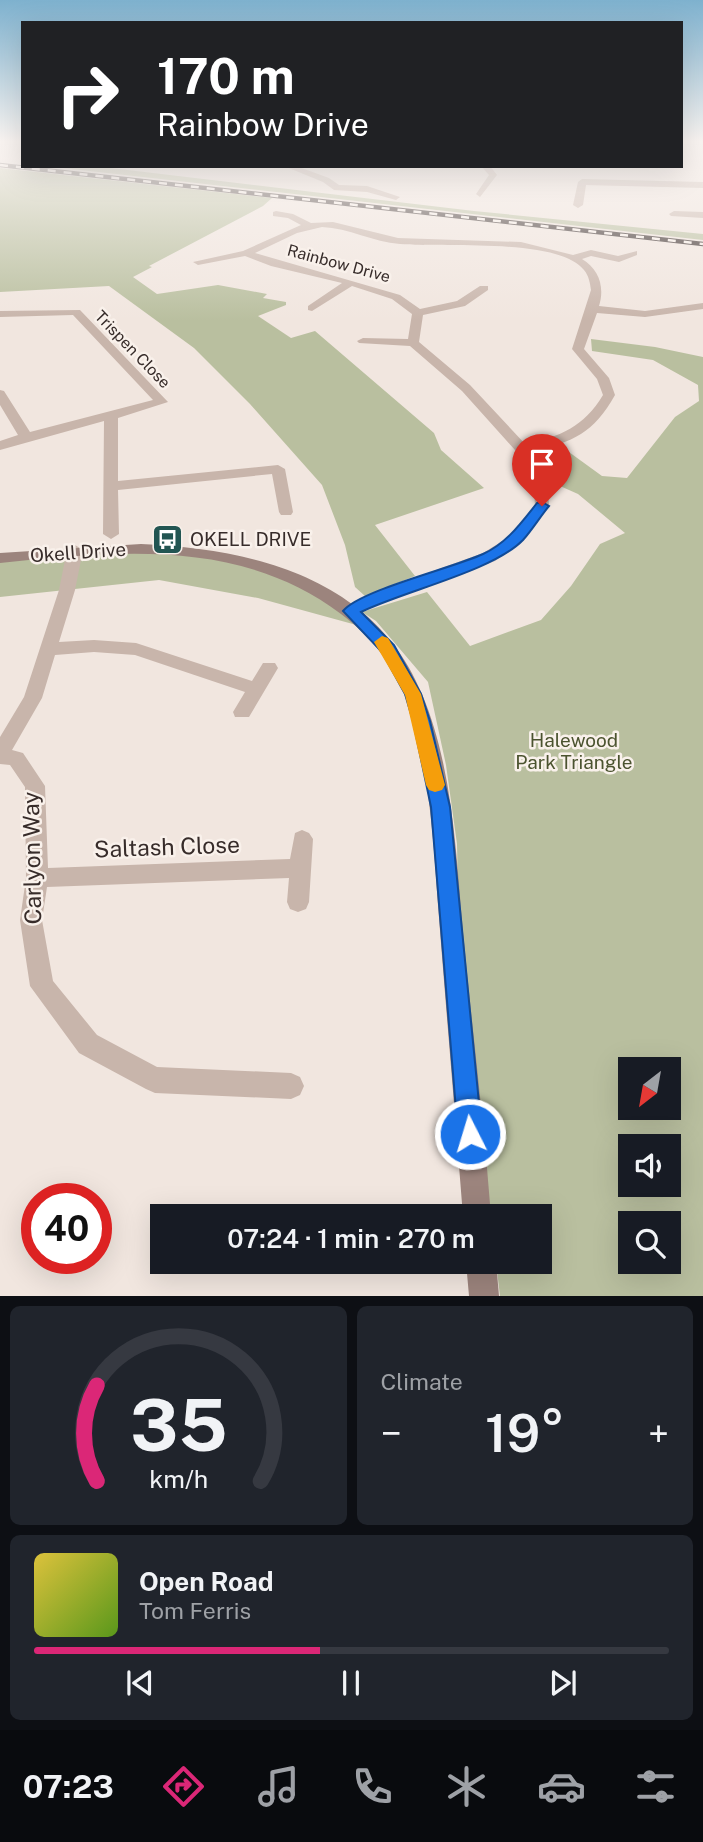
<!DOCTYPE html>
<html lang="en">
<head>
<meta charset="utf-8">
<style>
	:root { --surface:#171b24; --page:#20242c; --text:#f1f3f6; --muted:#9ea1a6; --line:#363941; --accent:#db2777 }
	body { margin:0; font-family:"Public Sans",sans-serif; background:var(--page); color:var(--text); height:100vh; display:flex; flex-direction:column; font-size:26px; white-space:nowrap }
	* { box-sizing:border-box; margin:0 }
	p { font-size:23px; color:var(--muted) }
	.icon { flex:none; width:38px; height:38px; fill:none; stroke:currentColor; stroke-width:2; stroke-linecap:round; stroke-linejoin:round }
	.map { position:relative; height:1296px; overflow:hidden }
	.side { display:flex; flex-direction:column; gap:10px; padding:10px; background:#0d0f14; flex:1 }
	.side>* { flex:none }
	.hud { position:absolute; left:21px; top:21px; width:662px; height:147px; border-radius:0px; box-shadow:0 7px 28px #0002; background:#202124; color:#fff; overflow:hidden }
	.needle { width:46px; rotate:211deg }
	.buttons { position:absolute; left:618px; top:1057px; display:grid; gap:14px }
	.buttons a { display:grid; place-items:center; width:63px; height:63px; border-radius:0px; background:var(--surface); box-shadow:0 7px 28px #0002; font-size:35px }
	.speed { position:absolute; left:21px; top:1183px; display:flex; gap:14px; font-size:35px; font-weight:700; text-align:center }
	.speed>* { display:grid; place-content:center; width:91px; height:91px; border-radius:50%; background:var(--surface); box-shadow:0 7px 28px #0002; line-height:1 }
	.speed .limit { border:10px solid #d22; background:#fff; color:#111 }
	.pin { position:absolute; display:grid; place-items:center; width:60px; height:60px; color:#fff; margin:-72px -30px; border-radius:50% 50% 50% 0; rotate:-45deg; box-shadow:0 0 7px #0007 }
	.pin .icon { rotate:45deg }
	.me { position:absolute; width:77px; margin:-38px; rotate:355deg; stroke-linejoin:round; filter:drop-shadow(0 0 5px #0008) }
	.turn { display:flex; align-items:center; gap:24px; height:147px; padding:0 21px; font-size:32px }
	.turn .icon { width:91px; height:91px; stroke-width:2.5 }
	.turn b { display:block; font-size:49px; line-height:60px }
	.big { font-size:52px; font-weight:600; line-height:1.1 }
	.side .card { flex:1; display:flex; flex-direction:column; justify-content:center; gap:10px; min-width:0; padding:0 24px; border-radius:10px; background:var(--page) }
	.side .dial { align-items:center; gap:0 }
	.dial svg { height:182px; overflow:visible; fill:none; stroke:var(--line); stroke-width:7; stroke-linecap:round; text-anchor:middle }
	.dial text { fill:var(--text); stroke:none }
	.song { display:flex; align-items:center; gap:21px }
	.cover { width:84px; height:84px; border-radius:10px; background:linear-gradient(135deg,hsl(50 70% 55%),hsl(90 70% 35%)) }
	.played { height:7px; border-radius:4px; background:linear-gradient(90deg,var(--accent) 45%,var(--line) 45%) }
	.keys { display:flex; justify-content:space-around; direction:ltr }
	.heat { display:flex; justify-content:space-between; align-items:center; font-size:38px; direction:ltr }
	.side .tiles { flex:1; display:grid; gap:10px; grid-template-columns:1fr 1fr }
	.card:last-child { grid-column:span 2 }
	.trip { position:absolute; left:150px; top:1204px; width:402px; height:70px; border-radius:0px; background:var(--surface); box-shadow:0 7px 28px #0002; font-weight:600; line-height:70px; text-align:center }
	.tab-bar { display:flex; height:112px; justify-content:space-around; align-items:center; background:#090b0e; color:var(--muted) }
	.tab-bar .icon { width:49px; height:49px }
	.tab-bar .active { color:var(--accent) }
	.tab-bar b { font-size:32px; color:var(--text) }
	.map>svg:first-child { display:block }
</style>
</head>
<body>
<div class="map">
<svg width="703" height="1296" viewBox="0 0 703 1296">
	<rect width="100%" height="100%" fill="#f1e6df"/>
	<!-- green -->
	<path fill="#b9bf9f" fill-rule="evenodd" d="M45 166H94L474 211 703 234V240Z
		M0 168 272 198 263 206 149 266 152 267 133 277 157 294 218 285 267 294 263 298 286 302V305L258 316 291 338 315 331 434 433 441 450 484 488 375 525 415 576 365 596 355 587 345 545 322 485 250 404 194 348 109 286 0 292Z
		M591 339 655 347 703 357V1296H500L496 1262H541V1216H490L474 1072 458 893 457 844 446 765 428 682 376 621 362 612 427 592 470 646 541 620 571 586 600 544 625 533 578 494 560 486C560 473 551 465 542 456L562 447 602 476 627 478 675 417 699 401 698 385 653 360 592 351ZM630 1069H668V1108H630ZM630 1146H668V1185H630ZM630 1223H668V1262H630Z
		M184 550 282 571 371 629 258 598 159 580 0 597V558Z"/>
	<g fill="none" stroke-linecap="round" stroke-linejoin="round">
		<!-- street -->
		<path fill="#c8b5ab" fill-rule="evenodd" d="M284 166H296L329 178 339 185 367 186 400 197 396 200 367 192 334 190 323 182Z
			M481 166H490L497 175 480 197 476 194 489 175Z
			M582 179 703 182V188L586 185 583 205 578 208 573 205 578 182Z
			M276 211 293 214 311 223 333 222 398 238 521 242 573 255 591 250 618 256 637 251V255L619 262 591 256 582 259C599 269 605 287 599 306L645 311 703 303V309L645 317 597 313 584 349 609 378 615 395C593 434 574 441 532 452L547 469 549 506 522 541 495 561 387 600 351 617 343 611 345 607 375 592 483 553 512 535 535 506 533 470 462 391 410 346 359 343 357 341 363 338 408 339 412 314 392 299 352 286 312 311 308 310V306L342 283 271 266 245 256 198 265 193 262 243 251 301 225 288 218 273 216V212ZM322 227C349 228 373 242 400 244 441 248 558 237 584 270 589 276 590 283 591 290L572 349 597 379 603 395C584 427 560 436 526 445L470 385 419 342 423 315 465 306 488 290V286H480L457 301 420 309 400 295 255 253 297 233Z
			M674 211 703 212V218L671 216 669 214Z
			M80 310 168 402 118 418V481L278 465 285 469 293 512 291 515H281L279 512 272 474 118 490 119 534 111 539 103 534 104 421 0 450V441L18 435 0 405V390L4 391 30 432 153 400 73 315 0 317V311Z
			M75 545 83 550 75 590 59 642 94 640 136 643 252 681 263 663H275L278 668 249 717H235L233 712 245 692 135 655 94 652 55 655 42 698 12 750 23 753 45 786 48 868 290 859 295 833 302 830 309 833 313 839 309 902 306 909 298 912 290 909 287 902 289 878 47 887 42 920 53 981 97 1035 157 1067 291 1073 300 1077 304 1086 300 1095 291 1099 155 1093 146 1089 79 1053 30 986 20 920 26 878 25 787 10 765 0 764V737L24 697 59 590 67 550Z"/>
		<!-- secondary -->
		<path fill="#9c847d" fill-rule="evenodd" d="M141 544C254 549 374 578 422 694 453 768 456 854 463 932 472 1027 484 1122 491 1216H463C455 1112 446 1009 438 905 433 835 429 762 405 696 393 663 369 635 341 614 240 538 119 551 0 563V553Z
			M466 1262H496L499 1296H469Z"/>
		<defs>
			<path id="rail" d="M0 165 703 244"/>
		</defs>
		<!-- rail casing -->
		<use href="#rail" stroke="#372c2a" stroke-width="4.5"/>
		<!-- rail -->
		<use href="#rail" stroke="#f9f1eb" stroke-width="2.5" stroke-dasharray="8" stroke-linecap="butt"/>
	</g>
	<!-- sky -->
	<linearGradient id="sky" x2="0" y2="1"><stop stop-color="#7eb1ce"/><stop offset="0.44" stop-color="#f9f4f1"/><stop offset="1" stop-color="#f9f4f1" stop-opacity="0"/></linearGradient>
	<rect width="703" height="321" fill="url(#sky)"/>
	<!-- route -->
	<path fill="#1a73e8" stroke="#114b97" stroke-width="2" d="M542 502 549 506C540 517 532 530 523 540 493 571 404 591 361 612L394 645 421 694 430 721 450 807 482 1134 478 1143 470 1146 461 1143 458 1134 431 807 413 721 405 694 382 652 343 611C360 590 453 568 483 554 507 543 521 523 537 503Z"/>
	<!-- slow -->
	<path fill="#f59e0b" d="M382 636 388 638 421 694 445 785 442 790 435 792 429 790 426 785 405 695 374 642Z"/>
	<!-- icons -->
	<defs>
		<symbol id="bus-square" viewBox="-11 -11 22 22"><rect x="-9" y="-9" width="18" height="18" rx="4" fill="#225552" stroke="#f9f1eb"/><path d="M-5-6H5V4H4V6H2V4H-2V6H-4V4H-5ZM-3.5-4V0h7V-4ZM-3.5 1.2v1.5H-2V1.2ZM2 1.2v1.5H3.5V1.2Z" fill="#fff"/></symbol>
	</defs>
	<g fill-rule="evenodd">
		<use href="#bus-square" x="150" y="522" width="35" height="35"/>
	</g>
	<g text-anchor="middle" stroke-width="5" stroke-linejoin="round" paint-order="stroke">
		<!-- far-street labels -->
		<g font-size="16" fill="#372c2a" stroke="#f9f1eb">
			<text transform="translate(339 263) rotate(15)" y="6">Rainbow Drive</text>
			<text transform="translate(133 349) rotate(46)" y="6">Trispen Close</text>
		</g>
		<!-- poi labels -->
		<g font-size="19" fill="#372c2a" stroke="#f9f1eb" text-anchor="start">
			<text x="190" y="546">OKELL DRIVE</text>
		</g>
		<!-- street labels -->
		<g font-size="19" fill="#372c2a" stroke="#f9f1eb">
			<text transform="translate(78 552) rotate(-4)" y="7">Okell Drive</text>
		</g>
		<!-- park labels -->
		<g font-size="19" fill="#4b532f" stroke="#f9f1eb">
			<text x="574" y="747">Halewood<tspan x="574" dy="22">Park Triangle</tspan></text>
		</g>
		<!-- near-street labels -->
		<g font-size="23" fill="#372c2a" stroke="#f9f1eb">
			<text transform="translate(167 847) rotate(-2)" y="8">Saltash Close</text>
			<text transform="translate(32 858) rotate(-91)" y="8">Carlyon Way</text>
		</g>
	</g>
</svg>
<div class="buttons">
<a><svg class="needle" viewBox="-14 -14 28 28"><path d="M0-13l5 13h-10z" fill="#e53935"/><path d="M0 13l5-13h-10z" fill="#9ea1a6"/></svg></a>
<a><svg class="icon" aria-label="sound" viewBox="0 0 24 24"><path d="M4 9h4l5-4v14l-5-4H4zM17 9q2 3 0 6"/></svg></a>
<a><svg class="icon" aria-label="search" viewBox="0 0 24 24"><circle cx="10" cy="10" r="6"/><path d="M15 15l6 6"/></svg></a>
</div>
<div class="speed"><div class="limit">40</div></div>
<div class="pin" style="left:542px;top:506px;background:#d93025"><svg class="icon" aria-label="arrive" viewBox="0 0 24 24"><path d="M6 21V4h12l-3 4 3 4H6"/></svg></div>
<svg class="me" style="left:470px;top:1134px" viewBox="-20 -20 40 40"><circle r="17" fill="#1a73e8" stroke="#fff" stroke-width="3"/><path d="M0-11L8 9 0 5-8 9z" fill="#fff"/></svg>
<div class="trip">07:24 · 1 min · 270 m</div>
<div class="hud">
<div class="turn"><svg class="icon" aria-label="right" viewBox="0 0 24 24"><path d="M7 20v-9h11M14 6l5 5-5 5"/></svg><div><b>170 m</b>Rainbow Drive</div></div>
</div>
</div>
<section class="side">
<div class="tiles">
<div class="card dial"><svg viewBox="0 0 100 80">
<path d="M14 69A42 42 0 1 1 86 69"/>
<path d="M14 69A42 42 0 0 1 14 27" stroke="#db2777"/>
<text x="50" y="56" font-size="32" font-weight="700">35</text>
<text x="50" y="72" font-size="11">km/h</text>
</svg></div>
<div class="card"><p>Climate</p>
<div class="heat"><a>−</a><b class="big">19°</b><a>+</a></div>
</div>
<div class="card">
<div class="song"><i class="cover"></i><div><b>Open Road</b><p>Tom Ferris</p></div></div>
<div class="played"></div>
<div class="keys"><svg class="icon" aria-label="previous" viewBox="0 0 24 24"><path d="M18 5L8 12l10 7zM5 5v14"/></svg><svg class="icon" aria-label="pause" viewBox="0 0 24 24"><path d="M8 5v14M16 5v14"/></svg><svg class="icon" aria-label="next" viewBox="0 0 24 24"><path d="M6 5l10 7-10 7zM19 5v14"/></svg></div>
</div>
</div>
</section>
<nav class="tab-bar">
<b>07:23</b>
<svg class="icon active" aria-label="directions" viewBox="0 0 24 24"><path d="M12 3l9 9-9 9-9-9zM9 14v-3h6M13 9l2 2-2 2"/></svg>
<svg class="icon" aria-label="music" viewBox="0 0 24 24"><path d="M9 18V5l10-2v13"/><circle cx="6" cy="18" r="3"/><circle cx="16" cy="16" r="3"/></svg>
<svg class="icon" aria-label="phone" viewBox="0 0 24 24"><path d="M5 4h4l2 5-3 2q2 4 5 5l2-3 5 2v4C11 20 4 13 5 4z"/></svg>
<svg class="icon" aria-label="climate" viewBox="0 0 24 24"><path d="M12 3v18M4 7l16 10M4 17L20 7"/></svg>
<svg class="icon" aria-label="car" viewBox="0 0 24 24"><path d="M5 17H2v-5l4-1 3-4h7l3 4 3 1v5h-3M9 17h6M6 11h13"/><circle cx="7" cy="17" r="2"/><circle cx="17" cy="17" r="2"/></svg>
<svg class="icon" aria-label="filters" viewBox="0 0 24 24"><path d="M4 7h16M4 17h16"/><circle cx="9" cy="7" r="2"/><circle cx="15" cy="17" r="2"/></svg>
</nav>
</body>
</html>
